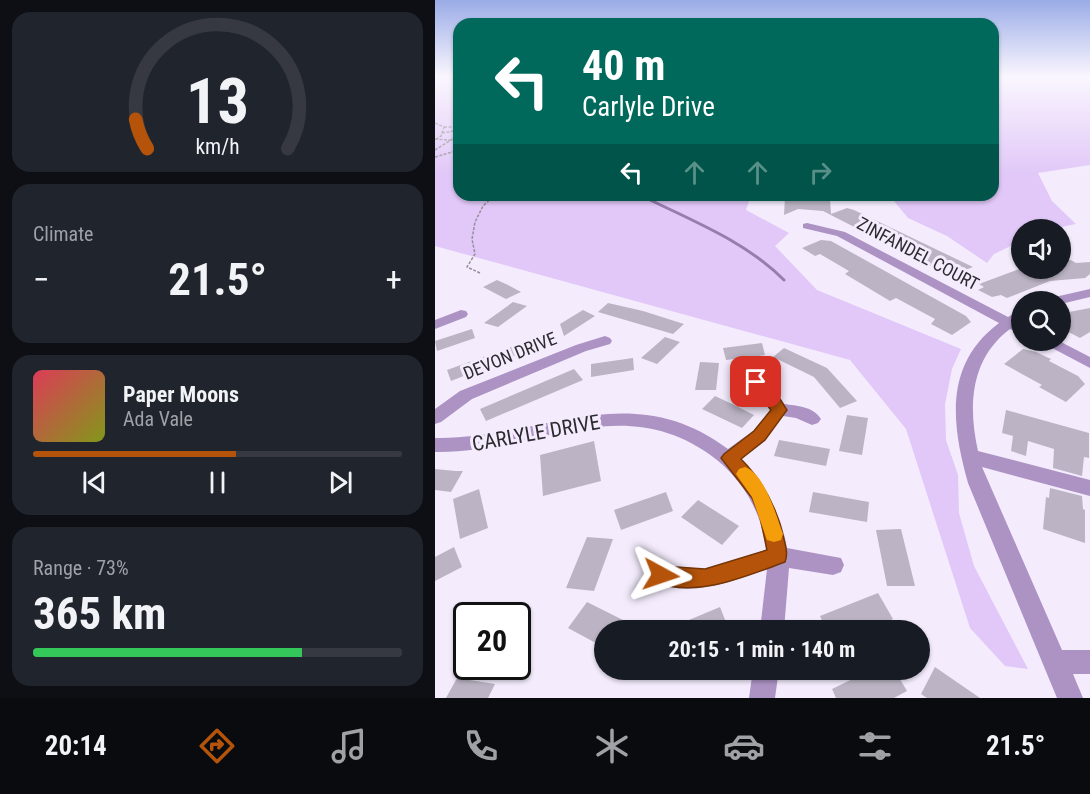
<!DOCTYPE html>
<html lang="en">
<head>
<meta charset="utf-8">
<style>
	:root { --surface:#171b24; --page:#20242c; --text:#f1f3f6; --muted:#9ea1a6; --line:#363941; --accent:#b45309 }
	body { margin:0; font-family:"Roboto Condensed",sans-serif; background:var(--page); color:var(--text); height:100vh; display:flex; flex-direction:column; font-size:22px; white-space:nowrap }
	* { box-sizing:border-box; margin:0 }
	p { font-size:20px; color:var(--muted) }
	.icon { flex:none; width:33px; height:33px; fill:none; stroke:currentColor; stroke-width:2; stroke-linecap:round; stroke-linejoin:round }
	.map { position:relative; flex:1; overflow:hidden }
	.panel { display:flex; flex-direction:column; gap:12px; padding:12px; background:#0d0f14; width:435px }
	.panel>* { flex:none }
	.hud { position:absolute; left:18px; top:18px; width:546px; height:183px; border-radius:18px; box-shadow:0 2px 4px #0004; background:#00695c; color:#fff; overflow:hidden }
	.buttons { position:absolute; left:576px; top:219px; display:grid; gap:12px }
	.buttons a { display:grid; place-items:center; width:60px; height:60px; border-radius:50%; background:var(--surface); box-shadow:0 2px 4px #0004; font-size:30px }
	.speed { position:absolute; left:18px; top:602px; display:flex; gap:12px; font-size:30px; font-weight:700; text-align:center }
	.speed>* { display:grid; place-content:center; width:78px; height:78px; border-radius:50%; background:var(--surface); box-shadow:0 2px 4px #0004; line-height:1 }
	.speed .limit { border:3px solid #111; border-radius:9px; background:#fff; color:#111 }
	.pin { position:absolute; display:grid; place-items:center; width:51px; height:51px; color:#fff; margin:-26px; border-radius:12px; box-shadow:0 3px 9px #0006 }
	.me { position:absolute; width:66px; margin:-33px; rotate:95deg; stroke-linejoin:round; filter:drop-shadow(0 0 4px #0008) }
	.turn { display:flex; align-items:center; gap:21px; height:126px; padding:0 30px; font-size:27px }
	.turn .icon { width:78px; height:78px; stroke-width:2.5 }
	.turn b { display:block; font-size:42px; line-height:51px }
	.lanes { display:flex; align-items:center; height:57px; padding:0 30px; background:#0003; justify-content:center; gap:30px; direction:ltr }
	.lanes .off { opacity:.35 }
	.big { font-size:45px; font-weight:700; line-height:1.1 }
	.panel .widget { flex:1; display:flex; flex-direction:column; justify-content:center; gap:9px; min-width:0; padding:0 21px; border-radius:18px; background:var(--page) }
	.panel .dial { align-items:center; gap:0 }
	.dial svg { height:156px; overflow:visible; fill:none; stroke:var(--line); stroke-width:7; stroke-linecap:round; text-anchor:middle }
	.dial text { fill:var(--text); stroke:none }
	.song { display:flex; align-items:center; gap:18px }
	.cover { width:72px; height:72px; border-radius:9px; background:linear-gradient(135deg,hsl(350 70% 55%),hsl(70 70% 35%)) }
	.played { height:6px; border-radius:3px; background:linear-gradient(90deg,var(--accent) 55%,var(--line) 55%) }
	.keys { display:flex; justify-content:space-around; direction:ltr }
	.heat { display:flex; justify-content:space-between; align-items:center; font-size:33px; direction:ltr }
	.charge { height:9px; border-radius:4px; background:linear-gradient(90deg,#34c759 73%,var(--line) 0) }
	.trip { position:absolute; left:159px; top:620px; width:336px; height:60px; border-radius:30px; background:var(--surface); box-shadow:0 2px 4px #0004; font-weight:700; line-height:60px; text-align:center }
	.tabs { display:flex; height:96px; justify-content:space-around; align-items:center; background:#090b0e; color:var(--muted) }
	.tabs .icon { width:42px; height:42px }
	.tabs .on { color:var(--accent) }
	.tabs b { font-size:27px; color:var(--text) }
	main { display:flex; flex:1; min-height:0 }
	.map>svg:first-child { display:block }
</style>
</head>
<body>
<main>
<section class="panel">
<div class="widget dial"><svg viewBox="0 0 100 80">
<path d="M14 69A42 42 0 1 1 86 69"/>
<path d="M14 69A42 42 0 0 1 8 54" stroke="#b45309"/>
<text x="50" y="56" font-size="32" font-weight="700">13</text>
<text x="50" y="72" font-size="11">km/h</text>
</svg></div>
<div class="widget"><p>Climate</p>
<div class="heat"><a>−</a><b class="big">21.5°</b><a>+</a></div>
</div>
<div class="widget">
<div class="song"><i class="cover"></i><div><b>Paper Moons</b><p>Ada Vale</p></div></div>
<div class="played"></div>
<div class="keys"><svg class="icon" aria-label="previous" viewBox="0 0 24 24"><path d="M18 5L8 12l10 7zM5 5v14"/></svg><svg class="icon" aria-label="pause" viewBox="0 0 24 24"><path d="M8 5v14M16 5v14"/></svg><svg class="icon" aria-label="next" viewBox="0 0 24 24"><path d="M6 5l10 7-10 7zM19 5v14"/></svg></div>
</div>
<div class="widget"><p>Range · 73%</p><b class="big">365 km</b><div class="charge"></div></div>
</section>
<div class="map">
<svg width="655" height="698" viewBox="0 0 655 698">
	<rect width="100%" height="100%" fill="#f4ecfd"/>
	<!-- green -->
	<path fill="#e1c8f8" d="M0 76H24V195H316L311 210 354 233 340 246 382 290 526 349 517 369 510 404 511 440 523 475 524 513 539 566 593 669 570 666 535 628 471 429 415 360 0 246Z
		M558 76H655V165L603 173 617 201 641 224 616 229 586 230V241L559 254 552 263 512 236 473 218 454 195H558Z"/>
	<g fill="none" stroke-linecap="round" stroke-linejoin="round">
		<!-- stream-far1 -->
		<path stroke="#977caf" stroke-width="2" d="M204 195 208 197"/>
		<!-- stream -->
		<path stroke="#977caf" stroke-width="3" d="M205 195C255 220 309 240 349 280"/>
	</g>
	<!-- building -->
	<path fill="#bcb4c4" d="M350 197 395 199 396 214 412 208 419 210 538 267 515 276 388 211 363 209 349 215Z
		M386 240 396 241 531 316 536 322 517 335 496 324 500 319 461 298 455 301 410 274 414 271 385 254 380 256 367 248Z
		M636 260 641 263 655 262V274L650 278 615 281 572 298 566 295 557 297 543 290 549 287 544 284 587 268H626V261Z
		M62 280 73 285 86 292 71 299 48 287Z
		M78 302 92 306 63 327 49 323Z
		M173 303 208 311 249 324 238 334 163 312Z
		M655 308V332L645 338 626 328V318L634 312Z
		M148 310 160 316 129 336 125 324Z
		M37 329 40 338 2 351 0 341Z
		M117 332 120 340 16 381 12 370Z
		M230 337 245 342 222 364 206 358Z
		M327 343 330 355 291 360 288 348Z
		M349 348 392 368 422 401 405 408 379 377 338 357Z
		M588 349 601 352 616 359 614 361 643 376 650 384 631 402 604 387 607 385 569 364Z
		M198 358 199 370 156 377V364Z
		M265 362 284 363 281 390H260Z
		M139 369 148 380 51 421 45 409Z
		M280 396 299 405 319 415 307 428 267 409Z
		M571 410 654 433V458L649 457 647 476 618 468 619 449 593 441 591 456 576 451 578 436 567 433Z
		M412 415 433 418 427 455 404 451Z
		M344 440 395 449 391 466 339 456Z
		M159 441 166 481 108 496 105 455Z
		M0 469 20 471H28L16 492 0 490Z
		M615 488 647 496 648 509 650 510V543L608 529 611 497 614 498Z
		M44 489 53 528 25 539 18 499Z
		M231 492 238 511 186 530 179 510Z
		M378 492 434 502 432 522 374 512Z
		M263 500 304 526 287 545 246 517Z
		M466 529 480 586H452L441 530Z
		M152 537 178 539 159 591 131 588Z
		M19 547 27 567 0 581V557Z
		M443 593 458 619 431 630H391L385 616Z
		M152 602 184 618 207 630H170V648L133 628Z
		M285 607 294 630H230Z
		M500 667 545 698H492L486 694Z
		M438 669H459L472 691 459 698H401L397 689Z
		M22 678 60 684 53 698H11Z"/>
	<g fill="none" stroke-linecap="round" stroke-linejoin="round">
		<!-- path -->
		<path stroke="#96909c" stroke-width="1.5" stroke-dasharray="3 1.5" stroke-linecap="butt" d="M0 123 9 127 6 136 0 140
			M9 127H24
			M7 133 24 130
			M0 139 24 141
			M0 150 24 135
			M0 157 24 150
			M45 273 32 267 40 254 37 239 40 222 48 206 60 195"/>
		<!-- minor -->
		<path fill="#ad93c4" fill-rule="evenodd" d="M372 223 410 232 573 317 586 310V320L584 322 586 324V333L575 329C535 359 533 406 543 451L655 480V496L547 467 627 650H655V674H638L648 698H622L533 483C517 425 508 365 564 323L402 236 368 228V224Z
			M655 289V297L626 304V302H610L611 299Z
			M26 310 31 311 33 314 31 317 0 329V320Z
			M170 336 175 338 177 341 175 344 151 351 37 399 6 422 0 424V409L25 391 141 345Z
			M602 340H622L655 357V368Z
			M321 377 327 378 349 404C362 406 378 406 386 419L383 423 377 425 361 418 348 416 330 441 306 459C330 485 346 513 352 548L406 558 409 565 406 572 398 575 354 568 349 630H325L332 569C293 582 259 598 218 582L215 575 218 568 226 565 270 569 331 550C327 514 310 483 282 460 189 387 101 454 0 452V438C105 440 194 375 293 449L318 431 335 410 313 382 315 378Z
			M318 669H344L340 698H314Z"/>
	</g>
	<!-- sky -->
	<linearGradient id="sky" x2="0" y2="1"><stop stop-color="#9aace7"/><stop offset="0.44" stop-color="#faf6fe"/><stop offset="1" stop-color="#faf6fe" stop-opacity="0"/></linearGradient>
	<rect width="655" height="174" fill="url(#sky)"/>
	<!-- route -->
	<path fill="#b45309" stroke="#753606" stroke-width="1.5" d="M321 377C335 381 345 399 352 410L330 440 306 459C329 482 342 508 349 539 351 548 353 554 350 562 309 577 262 598 219 582L216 575 219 568 226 566 270 569 332 550 325 517 317 498 286 458 289 454 319 431 336 410 314 382Z"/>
	<!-- slow -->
	<path fill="#f59e0b" d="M310 467C330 474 341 515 348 534L346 540 339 542 332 540 317 497 301 474 304 469Z"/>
	<g text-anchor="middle" stroke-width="6" stroke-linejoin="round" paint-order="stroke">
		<!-- street labels -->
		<g font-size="18" fill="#2d2a30" stroke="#f4ecfd">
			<text transform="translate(483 254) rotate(28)" y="6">ZINFANDEL COURT</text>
			<text transform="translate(75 356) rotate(-22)" y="6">DEVON DRIVE</text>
		</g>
		<!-- near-street labels -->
		<g font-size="21" fill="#2d2a30" stroke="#f4ecfd">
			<text transform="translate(101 433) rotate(-10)" y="7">CARLYLE DRIVE</text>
		</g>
	</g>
</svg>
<div class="buttons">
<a><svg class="icon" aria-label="sound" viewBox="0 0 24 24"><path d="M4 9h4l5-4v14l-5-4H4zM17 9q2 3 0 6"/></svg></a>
<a><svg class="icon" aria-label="search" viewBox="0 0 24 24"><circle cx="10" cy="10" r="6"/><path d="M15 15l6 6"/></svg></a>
</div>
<div class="speed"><div class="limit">20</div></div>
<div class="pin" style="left:321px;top:382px;background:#d93025"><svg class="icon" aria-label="arrive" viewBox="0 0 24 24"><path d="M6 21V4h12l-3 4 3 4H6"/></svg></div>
<svg class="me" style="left:226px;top:575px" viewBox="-20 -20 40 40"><path d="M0-17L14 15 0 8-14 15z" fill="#b45309" stroke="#fff" stroke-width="4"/></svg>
<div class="trip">20:15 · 1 min · 140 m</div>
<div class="hud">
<div class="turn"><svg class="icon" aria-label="left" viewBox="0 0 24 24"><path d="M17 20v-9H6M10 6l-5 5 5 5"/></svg><div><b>40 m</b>Carlyle Drive</div></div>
<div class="lanes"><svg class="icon" aria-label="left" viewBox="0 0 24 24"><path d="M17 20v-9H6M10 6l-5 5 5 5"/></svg><svg class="icon off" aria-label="ahead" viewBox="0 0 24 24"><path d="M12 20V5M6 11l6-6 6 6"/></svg><svg class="icon off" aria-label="ahead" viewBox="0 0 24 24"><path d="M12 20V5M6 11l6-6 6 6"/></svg><svg class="icon off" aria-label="right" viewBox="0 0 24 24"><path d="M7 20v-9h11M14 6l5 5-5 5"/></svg></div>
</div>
</div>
</main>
<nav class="tabs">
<b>20:14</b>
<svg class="icon on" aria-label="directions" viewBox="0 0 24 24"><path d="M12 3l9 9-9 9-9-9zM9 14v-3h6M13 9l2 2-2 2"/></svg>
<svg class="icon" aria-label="music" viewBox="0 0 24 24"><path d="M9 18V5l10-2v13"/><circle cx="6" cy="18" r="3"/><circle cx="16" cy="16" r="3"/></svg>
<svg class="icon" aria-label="phone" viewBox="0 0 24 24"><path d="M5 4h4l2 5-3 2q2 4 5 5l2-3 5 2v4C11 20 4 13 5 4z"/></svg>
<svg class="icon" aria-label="climate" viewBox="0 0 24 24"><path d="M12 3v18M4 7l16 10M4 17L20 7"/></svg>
<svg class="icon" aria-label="car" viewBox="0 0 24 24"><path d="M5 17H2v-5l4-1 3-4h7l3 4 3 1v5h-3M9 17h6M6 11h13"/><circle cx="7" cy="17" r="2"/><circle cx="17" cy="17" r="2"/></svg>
<svg class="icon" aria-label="filters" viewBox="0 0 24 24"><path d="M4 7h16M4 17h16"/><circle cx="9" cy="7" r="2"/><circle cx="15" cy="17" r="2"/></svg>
<b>21.5°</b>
</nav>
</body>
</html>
